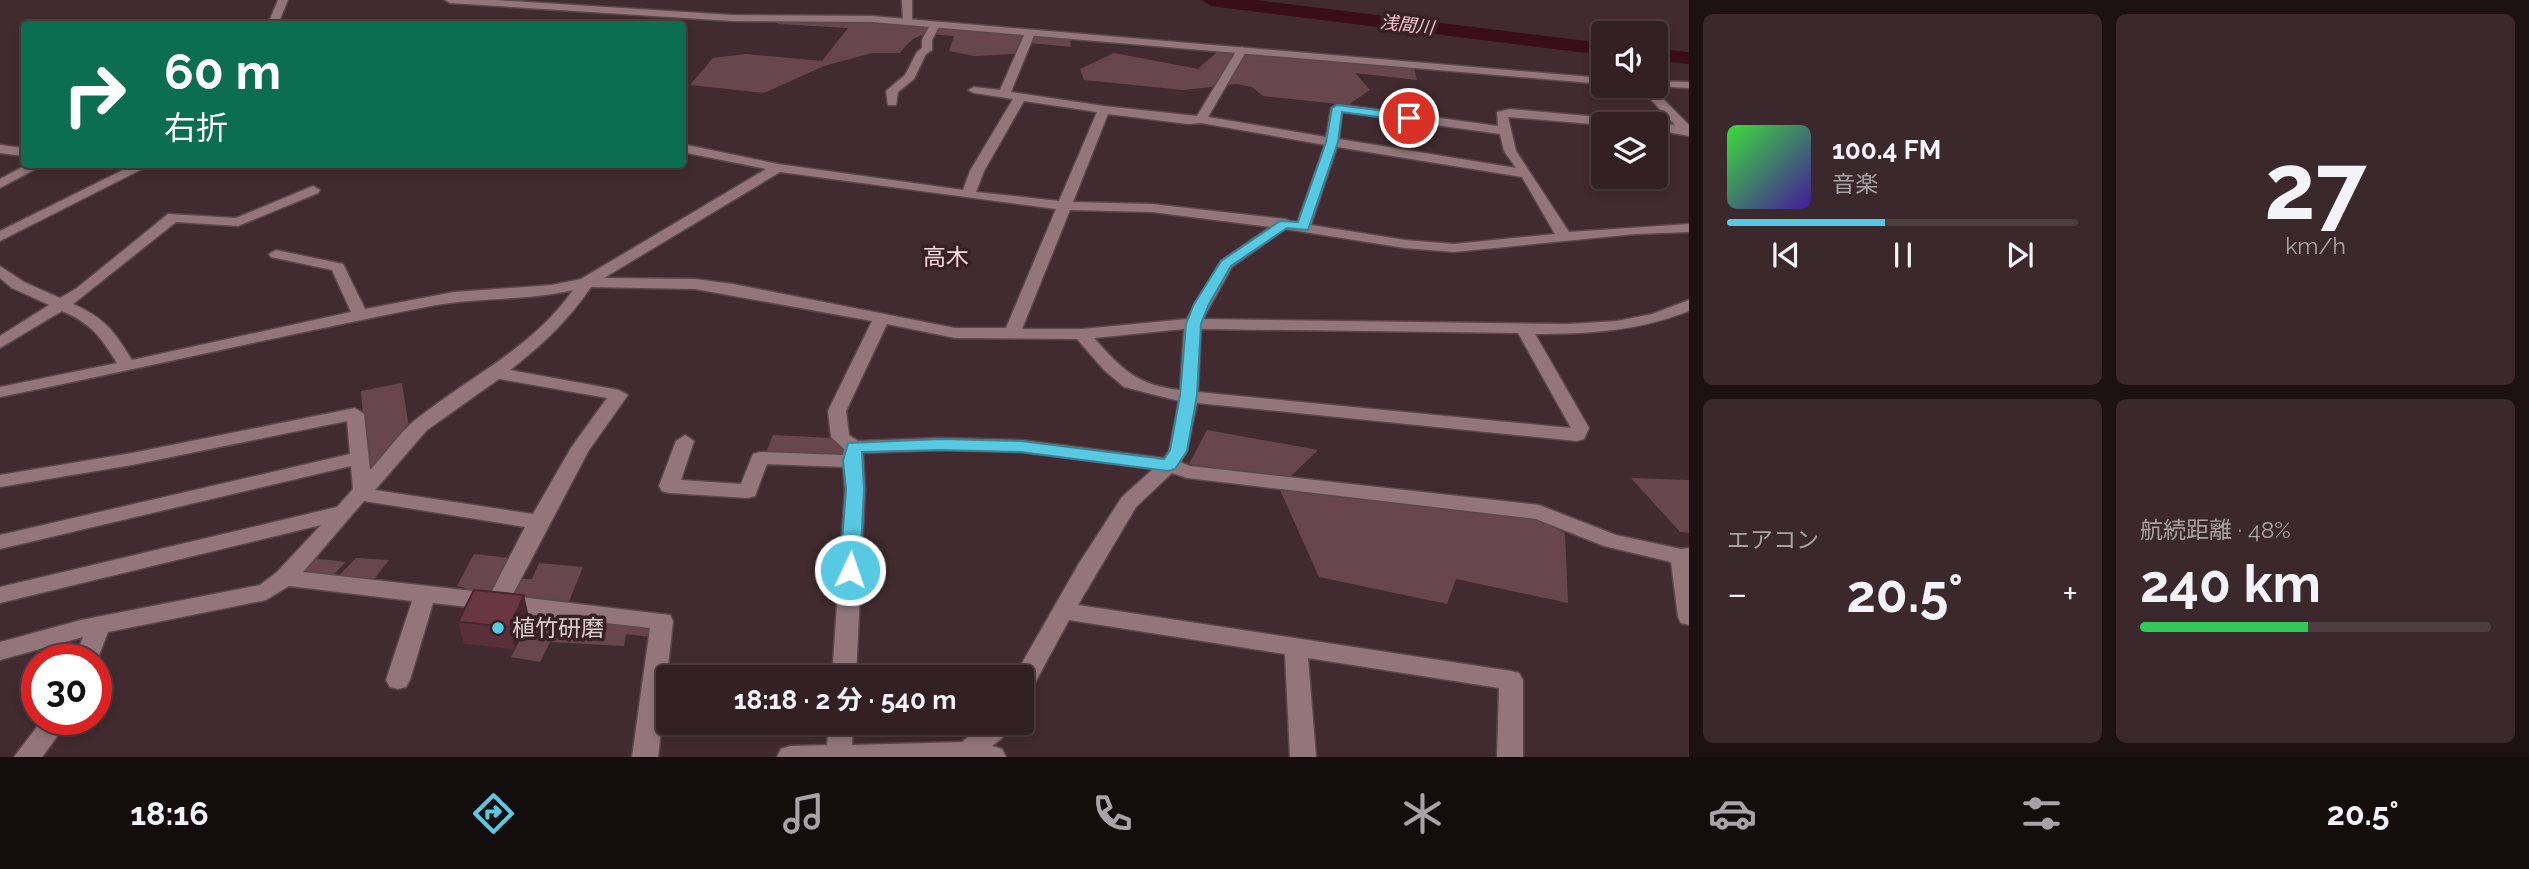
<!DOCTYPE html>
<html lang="ja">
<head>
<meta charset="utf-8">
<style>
	:root { --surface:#322024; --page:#3a282c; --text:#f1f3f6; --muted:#a8a3a6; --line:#4d3e41; --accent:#58c9e3 }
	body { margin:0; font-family:Raleway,"Noto Sans JP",sans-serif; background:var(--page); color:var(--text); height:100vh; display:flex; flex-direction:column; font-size:26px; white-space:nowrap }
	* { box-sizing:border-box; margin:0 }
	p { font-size:23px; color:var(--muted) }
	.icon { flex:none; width:38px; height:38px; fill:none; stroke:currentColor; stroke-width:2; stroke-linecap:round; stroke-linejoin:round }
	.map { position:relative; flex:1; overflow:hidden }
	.sheet { display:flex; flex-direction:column; gap:14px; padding:14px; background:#1c1214; width:840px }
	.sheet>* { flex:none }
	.top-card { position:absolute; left:21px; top:21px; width:665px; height:147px; border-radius:7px; box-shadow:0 4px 10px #0003,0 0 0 2px var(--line); background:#0b6e4f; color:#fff; overflow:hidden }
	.tools { position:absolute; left:1591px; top:21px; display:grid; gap:14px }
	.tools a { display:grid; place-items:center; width:77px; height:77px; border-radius:7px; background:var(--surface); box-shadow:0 4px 10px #0003,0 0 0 2px var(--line); font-size:35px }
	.speed { position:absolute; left:21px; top:644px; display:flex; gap:14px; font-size:35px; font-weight:700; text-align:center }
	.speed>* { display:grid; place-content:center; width:91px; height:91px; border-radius:50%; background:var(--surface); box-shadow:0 4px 10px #0003,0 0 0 2px var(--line); line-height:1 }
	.speed .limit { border:10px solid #d22; background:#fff; color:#111 }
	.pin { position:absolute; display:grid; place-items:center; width:60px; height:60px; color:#fff; margin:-30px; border:4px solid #fff; border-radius:50%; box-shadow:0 2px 7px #0007 }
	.me { position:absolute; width:77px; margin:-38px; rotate:3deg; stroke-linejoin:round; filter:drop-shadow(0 0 5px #0008) }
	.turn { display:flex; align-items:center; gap:24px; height:147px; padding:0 28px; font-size:32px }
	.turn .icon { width:91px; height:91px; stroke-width:2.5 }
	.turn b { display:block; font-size:49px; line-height:60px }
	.big { font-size:52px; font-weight:700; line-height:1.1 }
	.sheet .widget { flex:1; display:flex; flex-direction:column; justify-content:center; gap:10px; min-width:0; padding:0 24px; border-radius:10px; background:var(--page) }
	.sheet .dial { align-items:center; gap:0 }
	.dial b { font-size:91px; line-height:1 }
	.song { display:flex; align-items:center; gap:21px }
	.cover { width:84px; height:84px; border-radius:10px; background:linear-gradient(135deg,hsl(120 70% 55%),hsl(260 70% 35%)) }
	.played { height:7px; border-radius:4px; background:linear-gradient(90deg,var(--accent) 45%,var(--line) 45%) }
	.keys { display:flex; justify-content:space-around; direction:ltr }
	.heat { display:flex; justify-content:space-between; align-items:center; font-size:38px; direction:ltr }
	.charge { height:10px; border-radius:5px; background:linear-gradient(90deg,#34c759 48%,var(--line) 0) }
	.sheet .tiles { flex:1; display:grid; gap:14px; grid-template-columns:repeat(2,1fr) }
	.trip { position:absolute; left:656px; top:665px; width:378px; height:70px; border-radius:7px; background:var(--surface); box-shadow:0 4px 10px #0003,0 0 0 2px var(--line); font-weight:700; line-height:70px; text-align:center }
	.dock { display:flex; height:112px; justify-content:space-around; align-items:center; background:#140d0e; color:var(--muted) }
	.dock .icon { width:49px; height:49px }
	.dock .active { color:var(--accent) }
	.dock b { font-size:32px; color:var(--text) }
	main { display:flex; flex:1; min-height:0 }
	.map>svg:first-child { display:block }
</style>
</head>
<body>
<main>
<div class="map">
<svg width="1689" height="757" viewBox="0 0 1689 757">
	<rect width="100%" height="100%" fill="#422b30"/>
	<!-- green -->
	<path fill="#67474d" d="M778 20 868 21 1070 38 1071 47 1020 42 1014 54 974 56 949 51 954 36C927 34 918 29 900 53H872L824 66 764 93 690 85 713 58 746 54 822 61 848 28 778 24Z
		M1218 51 1414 69 1417 80 1355 73 1370 90 1348 105 1263 96 1252 87 1237 84 1183 90 1084 80 1080 69 1114 53 1198 69Z
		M402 383 409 428 368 479 361 391Z
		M1207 430 1318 450 1288 479 1189 464Z
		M773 435 832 438 854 459 764 457Z
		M1631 478 1689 480V533L1680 532Z
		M1280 490 1535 518 1565 533 1568 603 1456 579 1447 604 1319 577Z
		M474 554 518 559 495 596 457 586Z
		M311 558 346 562 331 577 302 574 301 569Z
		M356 558 389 560 372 582 337 578Z
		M539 563 583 567 568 604 521 599 513 594 518 579H532Z
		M537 607 656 620 651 637 626 634 624 646 550 642 540 662 511 657Z"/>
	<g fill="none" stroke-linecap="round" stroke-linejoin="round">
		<!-- river -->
		<path fill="#390d1a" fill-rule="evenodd" d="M1202 0H1256L1603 43V55L1211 6Z
			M1656 49 1689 52V64L1656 61Z"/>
		<defs>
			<path id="minor" d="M902 0H912V24L903 22Z
				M931 23 940 25 932 40V50L926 54 914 79 898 92 896 105H888L886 91 905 75 917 52 922 48V40Z
				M1030 30 1035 33 1011 92 1104 106 1197 116 1237 50 1242 47 1247 50 1208 117 1326 137 1331 108 1337 104 1498 126 1497 112 1510 109 1644 121 1646 124 1603 125 1508 117 1516 151 1569 232 1689 224V232L1636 234 1454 252 1405 248 1285 229 1232 267 1203 319 1568 324 1617 321 1652 314 1689 300V311C1639 331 1589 334 1535 334L1589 428 1584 439 1577 441 1197 403 1187 451 1180 462 1190 466 1539 505 1616 535 1681 549 1689 548V625L1681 623 1678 617 1671 562 1604 546 1536 519 1187 478 1172 473 1136 507 1078 605 1511 671 1519 673 1523 680V757H1497L1499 688 1308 658 1316 757H1290L1285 654 1069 620 1030 692 1022 694V677H1014L1078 565 1122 497 1153 469 1021 452 941 450 863 453 865 489 856 677H832L845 489 843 467 767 464 755 496 748 498 669 493 662 491 659 486 676 441 685 435 694 441 681 480 741 484 753 454 760 452 843 455 844 449 831 437 828 411 872 321 695 289 591 287C568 321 542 345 510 370L619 390 628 395 589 450 512 596 670 615 673 621 658 757H632L650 628 433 603 410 680 406 687 398 689 390 687 386 680 412 601 289 586 266 600 108 632 96 663V660H74L83 637 0 660V642L81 620 260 585 277 572 321 525 0 603V587L337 507 353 489 351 466 0 549V535L350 454 347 421 132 465 0 487V475L132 453 355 408 364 414 370 470C385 454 398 435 414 421 468 377 532 349 573 290 526 301 478 297 431 306 287 334 144 368 0 397V387L117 363C100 336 92 324 62 311L0 348V336L49 305 12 288 0 278V266L24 282 60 298 77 288 168 214 236 218 313 186 320 190 318 193 238 226 176 222 73 304C105 318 114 331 132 360L351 312 332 270 271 257 269 254 276 250 343 264 365 309 454 292 552 285 581 279 766 169 682 152V144L778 164 963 190 970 171 1013 99 974 93 968 90 974 87 1000 90 1025 33ZM1024 101 1097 112 1059 201 976 192 984 171ZM1342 112 1500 134 1504 151 1516 168 1339 139ZM1108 114 1188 124 1201 123 1325 145 1297 223 1285 219 1152 204 1073 202ZM1337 147 1522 177 1555 234 1454 244 1405 240 1311 225ZM780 172 1056 209 1006 328H955L733 284 695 279 604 278ZM1070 210 1152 212 1270 227 1221 261 1187 319 1082 329H1022ZM887 324 955 338 1077 339 1104 370 1124 387 1179 401 1169 451 1164 458 1021 440 941 438 858 441 849 435 846 411ZM1184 329 1180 390C1136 385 1122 369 1094 338ZM1201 329 1518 333 1571 428 1198 392ZM499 379 607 398 571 448 533 514 375 490 427 430ZM364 501 525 527 491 593 303 572Z
				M1638 86H1650L1689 125V136L1656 130V124L1652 123 1675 125Z
				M0 145 24 148V156L0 153Z
				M135 164H152L0 241V231Z
				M43 719H70L42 757H14Z
				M829 723H853L852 745 962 742 985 723H1010L1002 738 992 746 1002 749 1006 757H777L781 749 790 746 827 745Z"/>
			<path id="tertiary" d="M445 0H496L732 15 872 16 1603 78V84L872 22 732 21 450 3Z
				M1656 81 1689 82V88L1652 86H1656Z"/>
			<path id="secondary" d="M278 0H288L278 24H268Z
				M28 164H45L0 188V179Z"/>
		</defs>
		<!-- minor casing -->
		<use href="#minor" stroke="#5b474c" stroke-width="3"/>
		<!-- tertiary casing -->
		<use href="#tertiary" stroke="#5b474c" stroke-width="3"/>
		<!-- secondary casing -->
		<use href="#secondary" stroke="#5b474c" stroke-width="3"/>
		<!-- minor -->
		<use href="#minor" fill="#92767b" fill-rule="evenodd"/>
		<!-- tertiary -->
		<use href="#tertiary" fill="#92767b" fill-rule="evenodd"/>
		<!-- secondary -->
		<use href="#secondary" fill="#92767b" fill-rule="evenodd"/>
	</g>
	<!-- wall -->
	<path fill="#592f39" d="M529 617 515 649 464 644 458 622Z"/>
	<!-- shaded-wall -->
	<path fill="#49262e" d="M524 595 529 617 515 649 510 627Z"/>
	<!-- building -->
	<path fill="#683742" stroke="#49262e" stroke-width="2" d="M474 590 524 595 510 627 458 622Z"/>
	<!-- route -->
	<path fill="#58c9e3" stroke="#398394" stroke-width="2" d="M1337 105 1409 114 1414 118 1409 121 1342 112 1338 142 1308 230 1287 228 1231 266 1209 304 1201 324 1197 395 1187 451 1175 469 1168 471 1021 452 941 450 862 452 864 489 860 570 857 575H843L840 570 846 489 843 461 848 443 941 439 1021 441 1164 459 1170 450 1180 395 1186 324 1194 304 1221 261 1280 221 1298 222 1326 142 1332 108Z"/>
	<!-- markers -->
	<circle fill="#58c9e3" stroke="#382126" stroke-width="2.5" cx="498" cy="628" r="7"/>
	<g text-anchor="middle" stroke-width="7" stroke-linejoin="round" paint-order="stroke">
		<!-- far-water labels -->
		<g font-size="18" font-style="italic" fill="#f9c5cf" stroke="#382126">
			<text transform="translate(1407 25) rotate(7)" y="6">浅間川</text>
		</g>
		<!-- quarter labels -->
		<g font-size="23" fill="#f9d9df" stroke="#382126">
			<text x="946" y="265">高木</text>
		</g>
		<!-- near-poi labels -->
		<g font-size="23" fill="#ddced0" stroke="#382126" text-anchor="start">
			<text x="512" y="636">植竹研磨</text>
		</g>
	</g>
</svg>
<div class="tools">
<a><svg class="icon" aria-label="sound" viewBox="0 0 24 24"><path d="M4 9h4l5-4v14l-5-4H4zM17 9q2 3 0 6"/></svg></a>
<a><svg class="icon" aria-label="layers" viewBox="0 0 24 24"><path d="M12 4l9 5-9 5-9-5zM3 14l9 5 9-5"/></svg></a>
</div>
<div class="speed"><div class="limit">30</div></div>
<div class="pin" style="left:1409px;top:118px;background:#d93025"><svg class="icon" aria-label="arrive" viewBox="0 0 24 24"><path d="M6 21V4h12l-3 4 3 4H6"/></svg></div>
<svg class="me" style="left:850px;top:570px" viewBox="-20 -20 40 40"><circle r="17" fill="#58c9e3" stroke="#fff" stroke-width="3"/><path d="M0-11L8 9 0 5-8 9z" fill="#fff"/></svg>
<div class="trip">18:18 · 2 分 · 540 m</div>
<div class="top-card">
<div class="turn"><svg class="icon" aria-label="right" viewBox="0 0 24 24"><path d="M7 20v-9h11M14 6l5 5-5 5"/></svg><div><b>60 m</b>右折</div></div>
</div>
</div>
<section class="sheet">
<div class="tiles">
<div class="widget">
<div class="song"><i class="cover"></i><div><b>100.4 FM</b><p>音楽</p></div></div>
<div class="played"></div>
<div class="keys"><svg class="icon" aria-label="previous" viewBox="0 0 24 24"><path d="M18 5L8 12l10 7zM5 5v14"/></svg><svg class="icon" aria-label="pause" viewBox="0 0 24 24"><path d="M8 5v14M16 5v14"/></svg><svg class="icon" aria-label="next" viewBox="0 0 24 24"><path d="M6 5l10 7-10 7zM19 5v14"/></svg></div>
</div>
<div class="widget dial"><b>27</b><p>km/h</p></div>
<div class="widget"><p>エアコン</p>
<div class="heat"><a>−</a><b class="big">20.5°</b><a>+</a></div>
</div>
<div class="widget"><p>航続距離 · 48%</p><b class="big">240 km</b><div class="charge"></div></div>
</div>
</section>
</main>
<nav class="dock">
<b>18:16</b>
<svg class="icon active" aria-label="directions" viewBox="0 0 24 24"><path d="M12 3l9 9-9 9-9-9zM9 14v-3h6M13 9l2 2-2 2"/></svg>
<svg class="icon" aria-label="music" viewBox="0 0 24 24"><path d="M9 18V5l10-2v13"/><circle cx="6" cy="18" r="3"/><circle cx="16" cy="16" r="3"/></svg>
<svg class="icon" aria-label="phone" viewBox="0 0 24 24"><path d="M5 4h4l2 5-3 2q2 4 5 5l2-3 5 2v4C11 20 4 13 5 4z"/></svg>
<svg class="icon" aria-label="climate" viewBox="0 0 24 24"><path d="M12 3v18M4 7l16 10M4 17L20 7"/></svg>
<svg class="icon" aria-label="car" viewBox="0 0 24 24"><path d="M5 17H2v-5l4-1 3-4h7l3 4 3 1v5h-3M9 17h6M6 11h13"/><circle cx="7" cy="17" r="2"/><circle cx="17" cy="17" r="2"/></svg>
<svg class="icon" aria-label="filters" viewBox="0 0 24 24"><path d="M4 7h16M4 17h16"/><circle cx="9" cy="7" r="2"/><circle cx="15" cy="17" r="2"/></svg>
<b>20.5°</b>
</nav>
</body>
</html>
